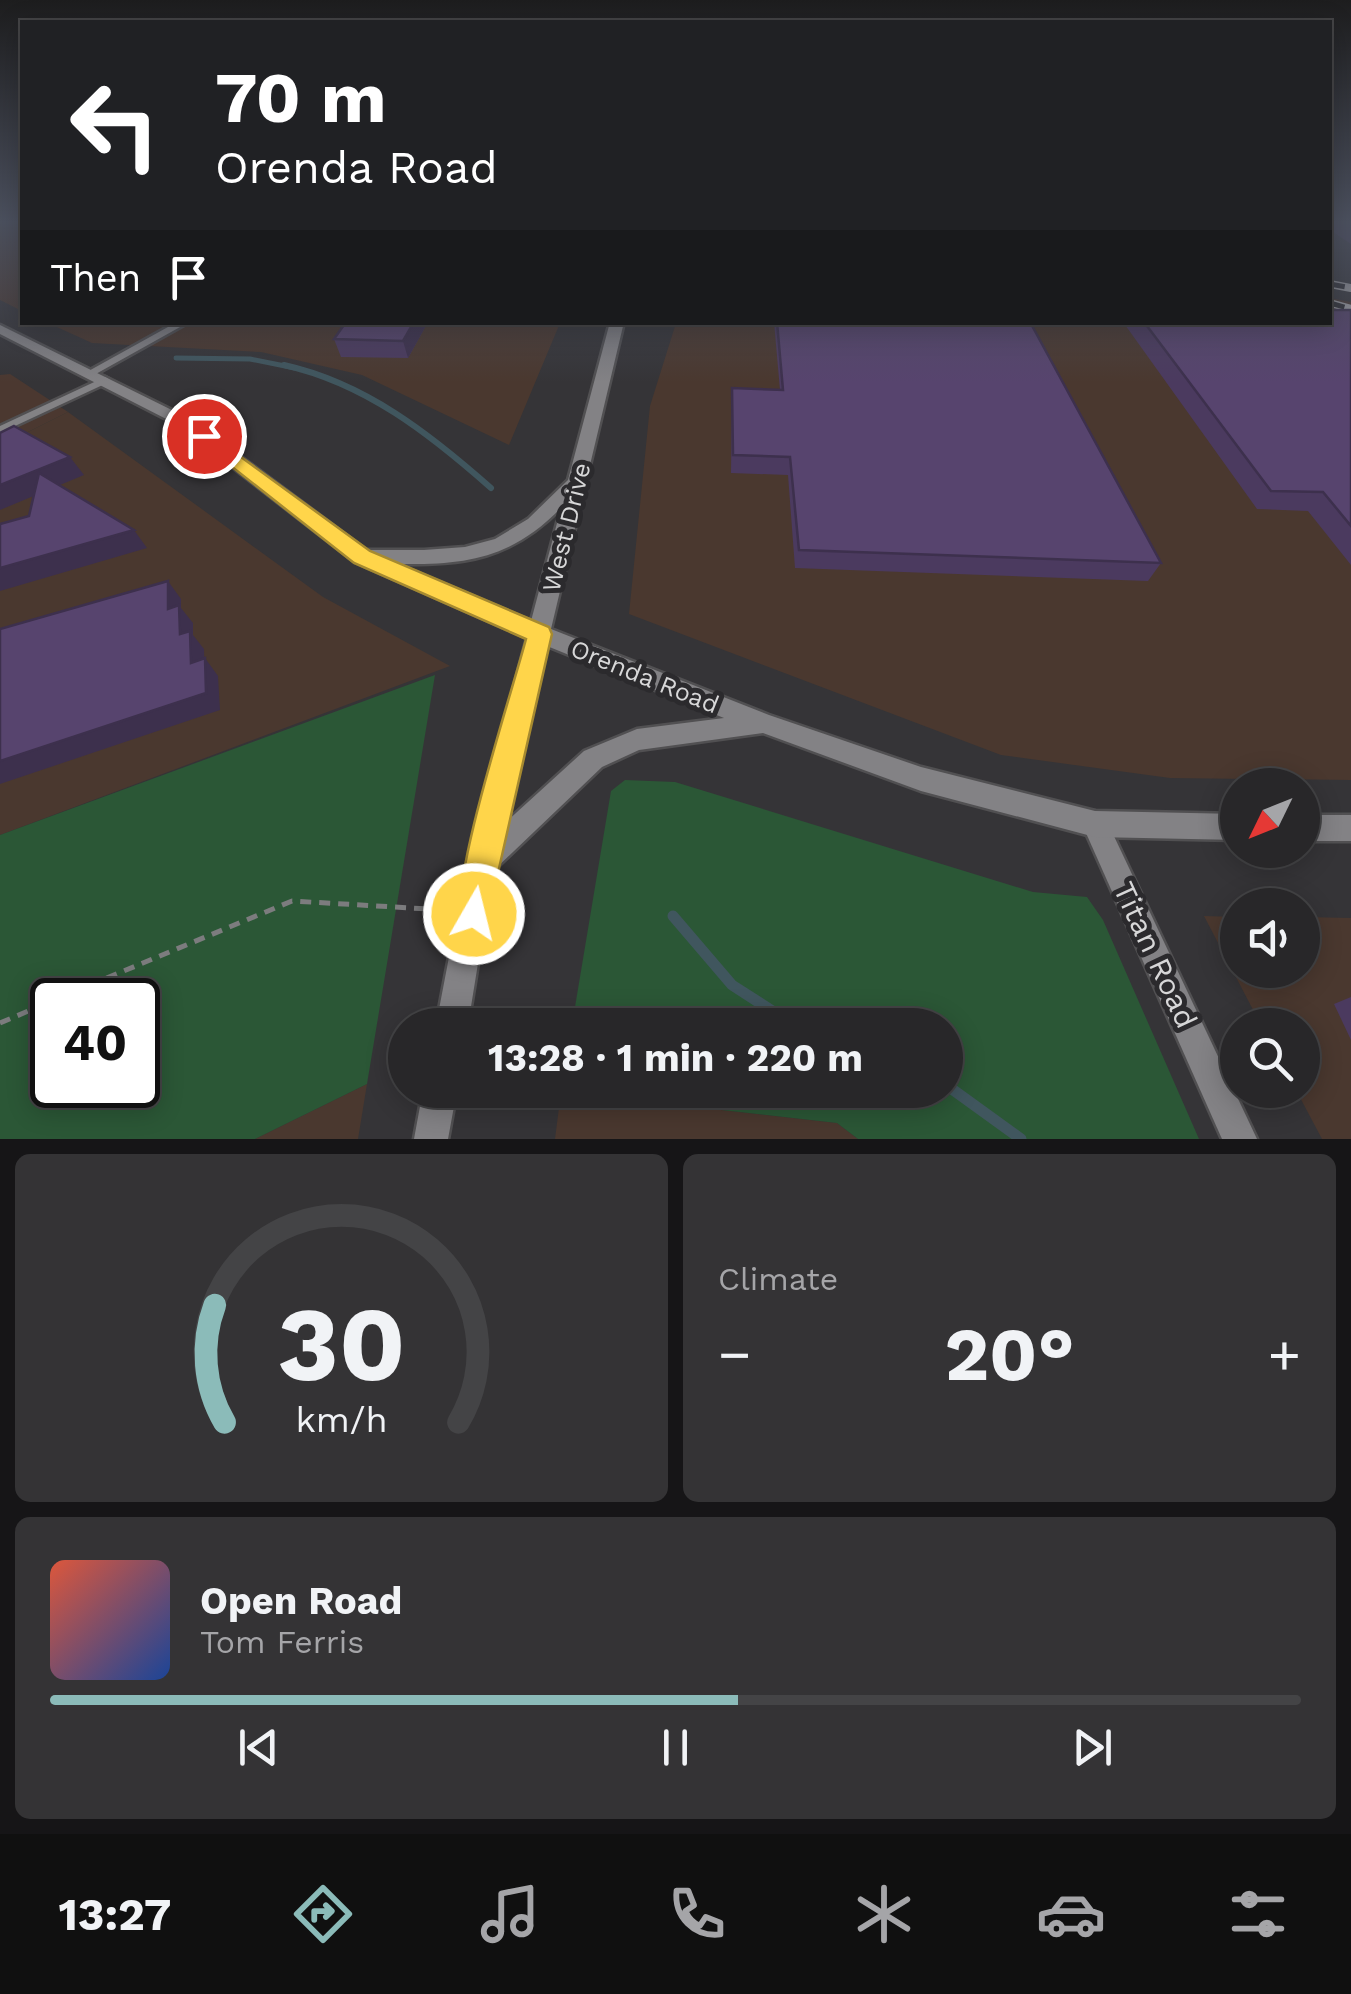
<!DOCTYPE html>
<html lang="en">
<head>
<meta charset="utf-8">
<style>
	:root { --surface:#282729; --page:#343335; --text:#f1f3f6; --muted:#a5a5a8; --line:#444446; --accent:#8bbbb9 }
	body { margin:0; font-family:"Work Sans",sans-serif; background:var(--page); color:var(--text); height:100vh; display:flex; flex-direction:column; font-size:38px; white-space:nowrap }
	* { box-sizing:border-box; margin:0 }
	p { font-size:32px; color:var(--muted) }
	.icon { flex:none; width:55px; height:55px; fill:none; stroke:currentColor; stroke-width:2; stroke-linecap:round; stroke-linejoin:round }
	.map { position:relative; height:1139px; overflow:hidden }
	.side { display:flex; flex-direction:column; gap:15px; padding:15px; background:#161517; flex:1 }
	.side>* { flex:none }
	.guide { position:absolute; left:20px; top:20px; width:1312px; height:305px; border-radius:0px; box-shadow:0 5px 25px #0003,0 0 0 2px var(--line); background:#202124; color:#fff; overflow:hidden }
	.needle { width:65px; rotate:227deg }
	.buttons { position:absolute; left:1220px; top:768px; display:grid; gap:20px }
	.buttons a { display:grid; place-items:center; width:100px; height:100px; border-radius:50%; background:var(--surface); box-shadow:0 5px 25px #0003,0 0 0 2px var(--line); font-size:50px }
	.speed { position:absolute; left:30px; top:978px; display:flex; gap:20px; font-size:50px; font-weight:700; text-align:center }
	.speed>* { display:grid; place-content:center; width:130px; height:130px; border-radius:50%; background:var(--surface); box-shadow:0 5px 25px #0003,0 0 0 2px var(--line); line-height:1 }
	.speed .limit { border:5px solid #111; border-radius:15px; background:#fff; color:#111 }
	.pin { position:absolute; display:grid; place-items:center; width:85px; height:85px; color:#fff; margin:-42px; border:5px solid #fff; border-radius:50%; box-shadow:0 2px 10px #0007 }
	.me { position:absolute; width:110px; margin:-55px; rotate:8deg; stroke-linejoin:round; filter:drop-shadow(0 0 8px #0008) }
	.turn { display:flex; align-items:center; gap:35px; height:210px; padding:0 30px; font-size:45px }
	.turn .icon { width:130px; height:130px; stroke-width:2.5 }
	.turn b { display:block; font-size:70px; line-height:85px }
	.then { display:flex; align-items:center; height:95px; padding:0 30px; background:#0003; gap:20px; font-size:38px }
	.big { font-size:75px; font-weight:700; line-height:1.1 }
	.side .widget { flex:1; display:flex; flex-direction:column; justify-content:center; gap:15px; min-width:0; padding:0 35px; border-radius:15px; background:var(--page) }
	.side .dial { align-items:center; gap:0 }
	.dial svg { height:260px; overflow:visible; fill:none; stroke:var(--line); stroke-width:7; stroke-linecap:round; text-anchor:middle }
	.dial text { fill:var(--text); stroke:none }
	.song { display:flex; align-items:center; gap:30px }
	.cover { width:120px; height:120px; border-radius:15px; background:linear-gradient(135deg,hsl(10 70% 55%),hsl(220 70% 35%)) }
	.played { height:10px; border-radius:5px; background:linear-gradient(90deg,var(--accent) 55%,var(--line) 55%) }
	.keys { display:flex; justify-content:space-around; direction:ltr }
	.heat { display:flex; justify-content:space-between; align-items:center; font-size:55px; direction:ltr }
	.side .tiles { flex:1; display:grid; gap:15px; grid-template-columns:1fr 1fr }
	.widget:last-child { grid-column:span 2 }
	.trip { position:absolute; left:388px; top:1008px; width:575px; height:100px; border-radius:50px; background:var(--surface); box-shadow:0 5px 25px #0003,0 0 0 2px var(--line); font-weight:700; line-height:100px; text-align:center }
	.tabs { display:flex; height:160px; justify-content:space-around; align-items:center; background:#101010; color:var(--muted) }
	.tabs .icon { width:70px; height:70px }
	.tabs .current { color:var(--accent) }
	.tabs b { font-size:45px; color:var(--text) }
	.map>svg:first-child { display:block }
</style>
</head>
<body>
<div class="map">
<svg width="1351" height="1139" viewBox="0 0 1351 1139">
	<rect width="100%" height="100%" fill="#353437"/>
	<!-- commercial -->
	<path fill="#4b3830" d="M10 374 68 412 0 446V375Z"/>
	<!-- industrial -->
	<path fill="#4a382f" d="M0 222H22V311L0 300Z
		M1330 298 1351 302V780L1170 778 1001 755 629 614 650 406 676 323 1330 322Z
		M48 323H560L509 445 362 375 261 352 92 343Z
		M68 412 323 597 450 666 0 835V446Z
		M1204 916 1237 917 1238 970H1302L1303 917 1351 918V1139H1322L1296 1090H1302V1025H1261Z
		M367 1084 358 1139H255Z
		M561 1092 837 1123 858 1139H555Z"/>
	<!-- green -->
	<path fill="#2b5736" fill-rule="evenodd" d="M435 675 367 1084 255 1139H0V835ZM52 1000H138V1085H52Z
		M625 780 675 782 1033 892 1087 897 1103 920 1199 1139H858L837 1123 561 1092 945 1090V1025H572L611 791Z"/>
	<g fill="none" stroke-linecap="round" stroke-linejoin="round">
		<!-- stream-far2 -->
		<path stroke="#40565e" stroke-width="5" d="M176 358 250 359 295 368"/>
		<!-- stream-far1 -->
		<path stroke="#40565e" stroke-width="6" d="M284 365C365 383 430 434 491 488"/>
		<!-- stream -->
		<path stroke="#40565e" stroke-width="11" d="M673 916 732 985 794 1025
			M945 1084 1021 1139"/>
		<defs>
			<path id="service" d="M177 322H189L94 375 90 376 85 373Z
				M105 377 110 380 109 382 0 433V426Z"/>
			<path id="minor" d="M1095 811 1104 815 1257 1139H1222L1082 824 1086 815Z"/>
			<path id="tertiary" d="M610 322H624L551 629 769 715 921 767 1095 811 1238 814V840L1095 837 921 791 763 733 639 750 602 767 493 871 468 1025H436L467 863 527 638 355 562 178 425 0 334V325L190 419 366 550H424L465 547 495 539 528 519 568 480ZM561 508 531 621 397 564C466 565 511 559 561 508ZM547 646 724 718 637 729 584 751 504 824Z
				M1302 815H1351V841H1302Z
				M423 1090H457L448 1139H414Z"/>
		</defs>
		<!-- service casing -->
		<use href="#service" stroke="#515052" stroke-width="5"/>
		<!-- minor casing -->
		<use href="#minor" stroke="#515052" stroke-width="5"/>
		<!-- tertiary casing -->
		<use href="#tertiary" stroke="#515052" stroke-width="5"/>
		<!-- path -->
		<path stroke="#7c7c7e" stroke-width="5" stroke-dasharray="11 8" stroke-linecap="butt" d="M54 1000 292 901 445 910
			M0 1023 52 1001"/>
		<!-- service -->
		<use href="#service" fill="#838285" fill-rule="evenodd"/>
		<!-- minor -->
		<use href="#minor" fill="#838285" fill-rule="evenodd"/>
		<!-- tertiary -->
		<use href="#tertiary" fill="#838285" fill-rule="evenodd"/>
		<defs>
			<path id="rail" d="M1330 284 1351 288
				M1330 303 1351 309"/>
		</defs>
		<!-- rail casing -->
		<use href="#rail" stroke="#b1b0b2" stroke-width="8"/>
		<!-- rail -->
		<use href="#rail" stroke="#2b2a2d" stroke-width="5" stroke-dasharray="15" stroke-linecap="butt"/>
	</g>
	<!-- wall -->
	<path fill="#4b3a5f" d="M1330 222H1351V244L1330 230Z
		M1351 310V565L1308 511 1257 509 1123 322H1330Z
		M428 322 408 358 341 357 334 339Z
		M774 322H1030L1161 563 1148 581 795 568 788 475 731 473 732 388 780 390Z
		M1351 997V1040L1334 1004Z"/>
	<!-- shaded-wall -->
	<path fill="#3d304d" d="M414 322H428L408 358 403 341Z
		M70 457 84 475 0 510V485Z
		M134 530 147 548 0 591V568Z
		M168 581 181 599V608L193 623V635L204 649 205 680 191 663 168 609Z
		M205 658 218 676 220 710 0 784V761Z"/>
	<!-- building -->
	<path fill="#57446e" stroke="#3d304d" stroke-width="2.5" d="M1330 310H1351V526L1323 492 1271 491 1144 322H1330Z
		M346 322H414L403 341 334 339Z
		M777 322H1030L1161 563 799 550 790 457 733 455 732 388 783 390Z
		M14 426 70 457 0 485V433Z
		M39 473 134 530 0 568V524L29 516Z
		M168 581V609L179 605 180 634 190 631 191 663 205 658 206 693 0 761V629Z"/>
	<!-- sky -->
	<linearGradient id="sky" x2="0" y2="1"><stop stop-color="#1d1d1e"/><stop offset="0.58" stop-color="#4b505e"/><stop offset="1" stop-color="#4b505e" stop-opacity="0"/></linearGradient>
	<rect width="1351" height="382" fill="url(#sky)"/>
	<!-- route -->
	<path fill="#ffd54a" stroke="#a68a30" stroke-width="2.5" d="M204 430 370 551 549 627 552 634 486 926 474 931 462 926C447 888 513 689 526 639L354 563 198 440 195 436Z"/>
	<g text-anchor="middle" stroke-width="10" stroke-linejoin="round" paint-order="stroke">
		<!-- street labels -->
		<g font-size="25" fill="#d7d7d8" stroke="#2b2a2d">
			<text transform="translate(566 527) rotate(-76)" y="9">West Drive</text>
			<text transform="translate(645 676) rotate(22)" y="9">Orenda Road</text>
		</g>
		<!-- near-street labels -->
		<g font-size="30" fill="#d7d7d8" stroke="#2b2a2d">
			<text transform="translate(1155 955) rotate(65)" y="10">Titan Road</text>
		</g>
	</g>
</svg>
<div class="buttons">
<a><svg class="needle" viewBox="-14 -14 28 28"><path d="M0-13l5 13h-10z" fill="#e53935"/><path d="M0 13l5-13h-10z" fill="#a5a5a8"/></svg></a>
<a><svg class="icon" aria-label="sound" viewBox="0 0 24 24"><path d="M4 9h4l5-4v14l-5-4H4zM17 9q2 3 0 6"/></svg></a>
<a><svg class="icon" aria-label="search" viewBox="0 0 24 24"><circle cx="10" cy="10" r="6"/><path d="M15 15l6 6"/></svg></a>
</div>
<div class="speed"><div class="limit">40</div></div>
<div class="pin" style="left:204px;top:436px;background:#d93025"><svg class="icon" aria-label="arrive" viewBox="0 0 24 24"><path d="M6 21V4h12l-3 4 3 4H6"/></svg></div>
<svg class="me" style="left:474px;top:914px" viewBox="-20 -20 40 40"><circle r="17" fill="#ffd54a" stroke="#fff" stroke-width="3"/><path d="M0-11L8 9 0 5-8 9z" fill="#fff"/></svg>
<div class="trip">13:28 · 1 min · 220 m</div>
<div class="guide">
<div class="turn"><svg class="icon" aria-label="left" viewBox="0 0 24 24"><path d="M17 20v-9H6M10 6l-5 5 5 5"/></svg><div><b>70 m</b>Orenda Road</div></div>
<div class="then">Then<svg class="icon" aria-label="arrive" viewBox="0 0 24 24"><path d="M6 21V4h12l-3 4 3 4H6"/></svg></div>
</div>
</div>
<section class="side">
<div class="tiles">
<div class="widget dial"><svg viewBox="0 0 100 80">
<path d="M14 69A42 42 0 1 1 86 69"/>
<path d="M14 69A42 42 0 0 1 11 33" stroke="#8bbbb9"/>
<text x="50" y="56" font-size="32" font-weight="700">30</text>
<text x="50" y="72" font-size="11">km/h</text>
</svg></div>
<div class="widget"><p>Climate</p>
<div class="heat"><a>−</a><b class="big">20°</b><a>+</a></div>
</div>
<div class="widget">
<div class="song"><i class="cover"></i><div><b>Open Road</b><p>Tom Ferris</p></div></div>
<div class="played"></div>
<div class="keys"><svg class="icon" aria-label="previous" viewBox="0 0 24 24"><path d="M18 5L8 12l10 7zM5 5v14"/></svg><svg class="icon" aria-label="pause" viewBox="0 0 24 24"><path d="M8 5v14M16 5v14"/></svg><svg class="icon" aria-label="next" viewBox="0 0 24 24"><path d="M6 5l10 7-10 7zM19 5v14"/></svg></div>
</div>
</div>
</section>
<nav class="tabs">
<b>13:27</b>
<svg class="icon current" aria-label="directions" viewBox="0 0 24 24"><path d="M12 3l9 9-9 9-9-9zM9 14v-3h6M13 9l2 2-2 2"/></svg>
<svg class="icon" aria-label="music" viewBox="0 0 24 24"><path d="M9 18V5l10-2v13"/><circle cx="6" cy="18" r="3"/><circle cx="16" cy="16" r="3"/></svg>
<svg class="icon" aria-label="phone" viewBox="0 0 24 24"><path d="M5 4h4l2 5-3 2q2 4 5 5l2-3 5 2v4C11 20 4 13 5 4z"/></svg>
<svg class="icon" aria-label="climate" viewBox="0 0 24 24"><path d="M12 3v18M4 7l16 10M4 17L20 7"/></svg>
<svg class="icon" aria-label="car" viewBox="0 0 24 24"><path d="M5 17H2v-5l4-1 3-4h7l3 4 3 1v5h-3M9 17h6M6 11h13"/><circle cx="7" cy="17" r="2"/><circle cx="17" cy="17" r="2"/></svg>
<svg class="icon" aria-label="filters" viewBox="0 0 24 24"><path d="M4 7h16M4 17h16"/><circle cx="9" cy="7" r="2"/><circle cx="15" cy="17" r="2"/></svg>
</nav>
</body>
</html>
